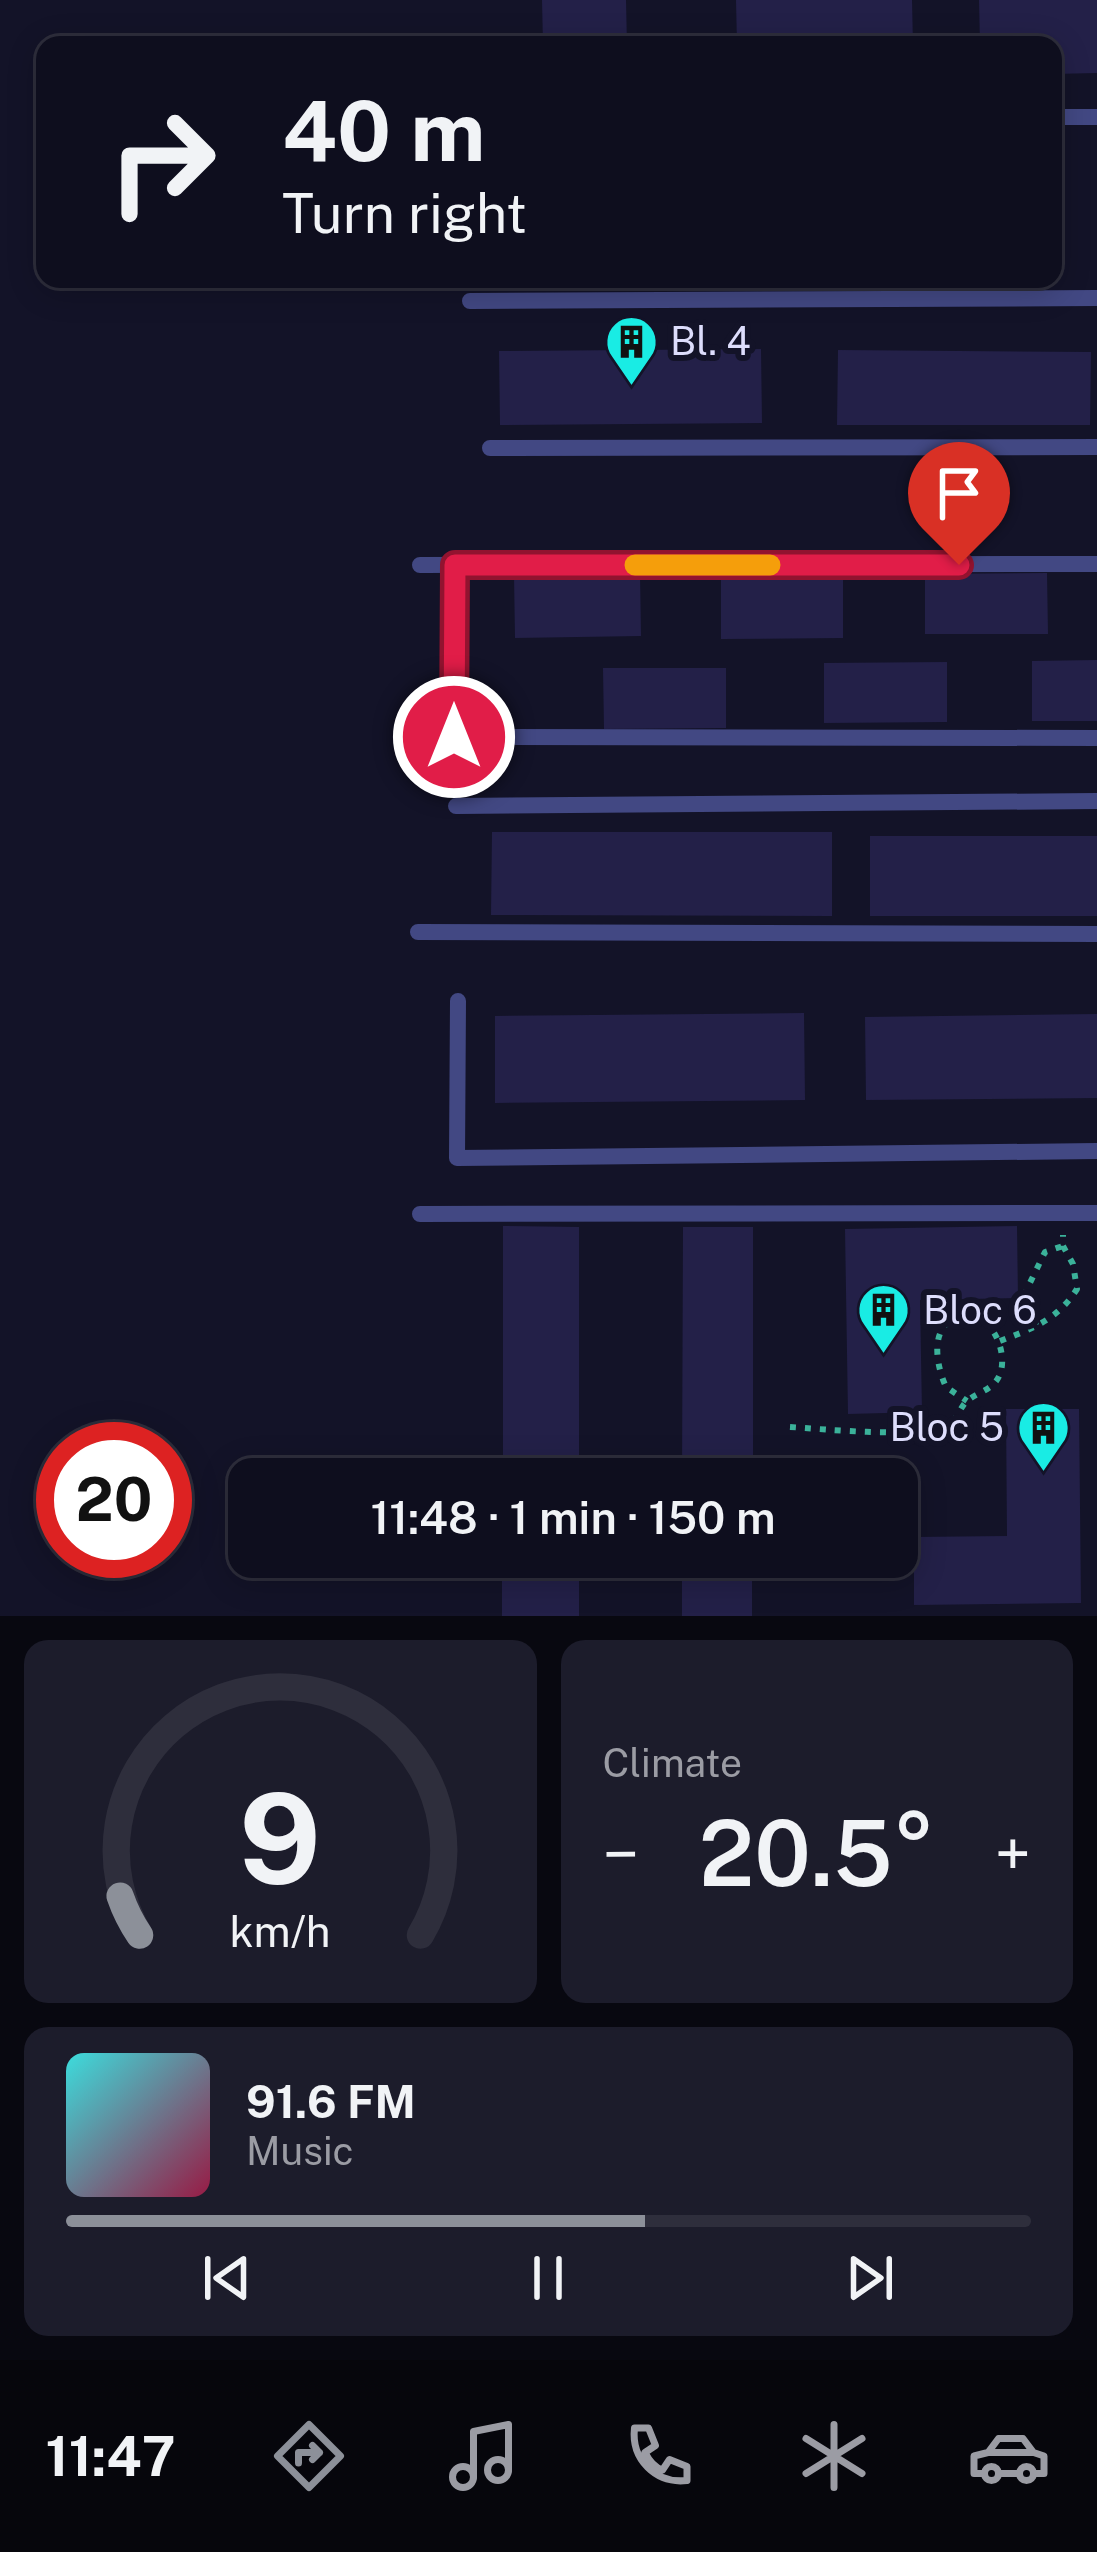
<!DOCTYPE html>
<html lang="en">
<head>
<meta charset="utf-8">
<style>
	:root { --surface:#0e0e1e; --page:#1c1c2b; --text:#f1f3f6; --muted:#9b9ca4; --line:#2e2e3c; --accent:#8c9099 }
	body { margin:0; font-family:"Public Sans",sans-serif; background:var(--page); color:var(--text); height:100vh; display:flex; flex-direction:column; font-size:45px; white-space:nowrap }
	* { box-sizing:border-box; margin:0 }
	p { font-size:39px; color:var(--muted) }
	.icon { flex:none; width:66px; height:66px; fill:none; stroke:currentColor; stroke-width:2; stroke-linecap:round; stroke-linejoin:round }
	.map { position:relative; height:1616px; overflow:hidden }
	.panel { display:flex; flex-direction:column; gap:24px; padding:24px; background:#080810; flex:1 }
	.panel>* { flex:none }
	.guide { position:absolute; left:36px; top:36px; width:1026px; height:252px; border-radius:24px; box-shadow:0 6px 30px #0003,0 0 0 3px var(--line); background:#0e0e1e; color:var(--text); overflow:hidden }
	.speed { position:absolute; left:36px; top:1422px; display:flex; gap:24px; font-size:60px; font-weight:700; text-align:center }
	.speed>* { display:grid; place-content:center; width:156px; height:156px; border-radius:50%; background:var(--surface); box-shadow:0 6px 30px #0003,0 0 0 3px var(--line); line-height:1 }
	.speed .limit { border:18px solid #d22; background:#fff; color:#111 }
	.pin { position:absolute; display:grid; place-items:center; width:102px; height:102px; color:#fff; margin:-123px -51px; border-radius:50% 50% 50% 0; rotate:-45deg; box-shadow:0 0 12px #0007 }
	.pin .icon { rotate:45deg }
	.me { position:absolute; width:132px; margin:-66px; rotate:0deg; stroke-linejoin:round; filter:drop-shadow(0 0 9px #0008) }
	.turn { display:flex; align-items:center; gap:42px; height:252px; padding:0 48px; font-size:54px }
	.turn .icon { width:156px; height:156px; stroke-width:2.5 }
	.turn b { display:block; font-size:84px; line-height:102px }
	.big { font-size:90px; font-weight:600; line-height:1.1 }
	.panel .widget { flex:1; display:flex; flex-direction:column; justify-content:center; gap:18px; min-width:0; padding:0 42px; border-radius:24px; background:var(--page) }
	.panel .dial { align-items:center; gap:0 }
	.dial svg { height:312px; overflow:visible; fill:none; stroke:var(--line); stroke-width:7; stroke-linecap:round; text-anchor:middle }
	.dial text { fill:var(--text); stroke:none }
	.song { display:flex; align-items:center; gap:36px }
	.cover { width:144px; height:144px; border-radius:18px; background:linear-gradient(135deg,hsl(180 70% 55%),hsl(340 70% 35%)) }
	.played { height:12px; border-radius:6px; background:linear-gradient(90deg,var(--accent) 60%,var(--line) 60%) }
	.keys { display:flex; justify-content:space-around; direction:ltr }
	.heat { display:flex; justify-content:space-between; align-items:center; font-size:66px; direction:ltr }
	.panel .tiles { flex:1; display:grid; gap:24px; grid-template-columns:1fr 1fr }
	.widget:last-child { grid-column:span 2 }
	.trip { position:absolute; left:228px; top:1458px; width:690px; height:120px; border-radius:24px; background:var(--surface); box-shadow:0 6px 30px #0003,0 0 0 3px var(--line); font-weight:600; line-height:120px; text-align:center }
	.menu { display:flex; height:192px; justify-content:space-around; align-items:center; background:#06060c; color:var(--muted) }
	.menu .icon { width:84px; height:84px }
	.menu .on { color:var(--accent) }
	.menu b { font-size:54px; color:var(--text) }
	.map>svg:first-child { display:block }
</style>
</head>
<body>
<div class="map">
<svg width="1097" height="1616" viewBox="0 0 1097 1616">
	<rect width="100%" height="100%" fill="#131328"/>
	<!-- building -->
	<path fill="#232048" d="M542 0H626L627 45H543Z
		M736 0H912L913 45H737Z
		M979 0H1097V73L1053 74V45H980Z
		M761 349 762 423 500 425 499 351Z
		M838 350 1091 352 1090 425H837Z
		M640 573 641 636 515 638 514 575Z
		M1047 573 1048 634H925V574Z
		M843 578V638L721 639V579Z
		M1097 660V721H1032V661Z
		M947 662V722L824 723V663Z
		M603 668H726V728L604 729Z
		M492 832H832V916L491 915Z
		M870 836H1097V916H870Z
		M804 1013 805 1100 495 1103V1016Z
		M1097 1014V1098L866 1100 865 1017Z
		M503 1226 579 1227V1479H503Z
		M1017 1226 1018 1298 920 1300 922 1412 848 1414 845 1229Z
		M683 1227H753V1479H682Z
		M1006 1409H1079L1081 1603 914 1605V1537L1007 1536Z
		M502 1557H579V1616H502Z
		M682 1557H752V1616H682Z"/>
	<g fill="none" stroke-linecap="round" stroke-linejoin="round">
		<!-- path -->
		<path stroke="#3bb29a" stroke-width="6" stroke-dasharray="6 9" stroke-linecap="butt" d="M1036 1325 1026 1291 1045 1252 1063 1246
			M1000 1341C1034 1328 1057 1320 1077 1289L1073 1264 1063 1246V1235
			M790 1427C824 1429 920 1439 948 1425 957 1420 959 1410 965 1403 975 1392 994 1391 1000 1374 1009 1350 989 1309 961 1316 928 1324 936 1365 946 1387L967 1401"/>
		<!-- lane -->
		<path stroke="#424883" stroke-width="16" d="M1053 117H1097
			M470 301 1097 298
			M490 448 1097 447
			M420 565 1097 564
			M455 565 454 737 1097 738
			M456 806 1097 801
			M418 932 1097 934
			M458 1001 457 1158 1097 1151
			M420 1214 1097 1213"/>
	</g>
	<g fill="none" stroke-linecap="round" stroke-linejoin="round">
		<defs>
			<path id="route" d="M454 737 455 565H959"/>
		</defs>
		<!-- route casing -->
		<use href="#route" stroke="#92132f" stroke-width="30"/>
		<!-- route -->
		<use href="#route" stroke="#e11d48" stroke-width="21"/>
		<!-- slow -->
		<path stroke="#f59e0b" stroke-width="21" d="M635 565H770"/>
	</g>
	<!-- icons -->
	<defs>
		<symbol id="building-pin" viewBox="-11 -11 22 30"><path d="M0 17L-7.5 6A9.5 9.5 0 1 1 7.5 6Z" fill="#19ece4" stroke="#131328"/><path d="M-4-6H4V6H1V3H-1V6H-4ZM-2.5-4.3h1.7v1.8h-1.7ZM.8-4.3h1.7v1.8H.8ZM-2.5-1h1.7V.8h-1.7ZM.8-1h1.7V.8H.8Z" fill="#111"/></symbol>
	</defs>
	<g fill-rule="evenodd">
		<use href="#building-pin" x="602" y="312" width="59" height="81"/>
		<use href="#building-pin" x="854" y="1280" width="59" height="81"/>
		<use href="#building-pin" x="1014" y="1398" width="59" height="81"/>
	</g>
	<g text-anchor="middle" stroke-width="12" stroke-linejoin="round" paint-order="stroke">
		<!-- poi labels -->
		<g font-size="39" fill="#ddddfc" stroke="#131328" text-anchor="start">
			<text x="670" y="355">Bl. 4</text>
			<text x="923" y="1324">Bloc 6</text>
			<text x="1004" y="1441" text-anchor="end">Bloc 5</text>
		</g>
	</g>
</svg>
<div class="speed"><div class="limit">20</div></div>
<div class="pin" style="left:959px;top:565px;background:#d93025"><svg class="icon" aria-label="arrive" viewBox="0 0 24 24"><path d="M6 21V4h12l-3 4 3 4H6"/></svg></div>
<svg class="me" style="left:454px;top:737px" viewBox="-20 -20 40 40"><circle r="17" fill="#e11d48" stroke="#fff" stroke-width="3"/><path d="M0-11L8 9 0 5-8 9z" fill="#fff"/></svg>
<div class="trip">11:48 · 1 min · 150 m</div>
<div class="guide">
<div class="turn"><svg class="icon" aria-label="right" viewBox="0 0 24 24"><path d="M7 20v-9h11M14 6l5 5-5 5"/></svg><div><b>40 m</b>Turn right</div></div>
</div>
</div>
<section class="panel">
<div class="tiles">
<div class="widget dial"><svg viewBox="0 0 100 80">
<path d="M14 69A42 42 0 1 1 86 69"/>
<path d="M14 69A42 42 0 0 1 9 59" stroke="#8c9099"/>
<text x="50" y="56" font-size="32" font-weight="700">9</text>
<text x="50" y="72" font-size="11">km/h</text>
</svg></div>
<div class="widget"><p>Climate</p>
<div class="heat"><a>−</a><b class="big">20.5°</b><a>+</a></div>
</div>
<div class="widget">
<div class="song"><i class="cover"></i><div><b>91.6 FM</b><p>Music</p></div></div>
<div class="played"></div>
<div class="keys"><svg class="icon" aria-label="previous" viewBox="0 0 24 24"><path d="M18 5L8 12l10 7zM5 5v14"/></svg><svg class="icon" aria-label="pause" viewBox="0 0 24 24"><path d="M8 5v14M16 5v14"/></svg><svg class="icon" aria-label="next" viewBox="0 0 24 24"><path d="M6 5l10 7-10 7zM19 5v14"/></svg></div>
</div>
</div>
</section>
<nav class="menu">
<b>11:47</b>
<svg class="icon on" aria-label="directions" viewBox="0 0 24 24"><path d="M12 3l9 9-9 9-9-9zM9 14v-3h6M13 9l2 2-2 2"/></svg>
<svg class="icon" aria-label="music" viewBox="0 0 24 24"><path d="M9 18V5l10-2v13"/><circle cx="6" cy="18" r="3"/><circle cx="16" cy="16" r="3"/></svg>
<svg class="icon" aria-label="phone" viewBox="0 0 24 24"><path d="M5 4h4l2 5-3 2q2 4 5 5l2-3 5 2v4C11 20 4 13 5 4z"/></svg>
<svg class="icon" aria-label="climate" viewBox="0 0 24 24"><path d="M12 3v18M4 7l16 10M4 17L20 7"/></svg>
<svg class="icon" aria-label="car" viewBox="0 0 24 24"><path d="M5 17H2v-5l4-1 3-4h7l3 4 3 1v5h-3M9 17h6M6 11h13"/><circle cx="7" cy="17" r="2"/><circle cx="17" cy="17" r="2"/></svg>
</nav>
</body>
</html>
